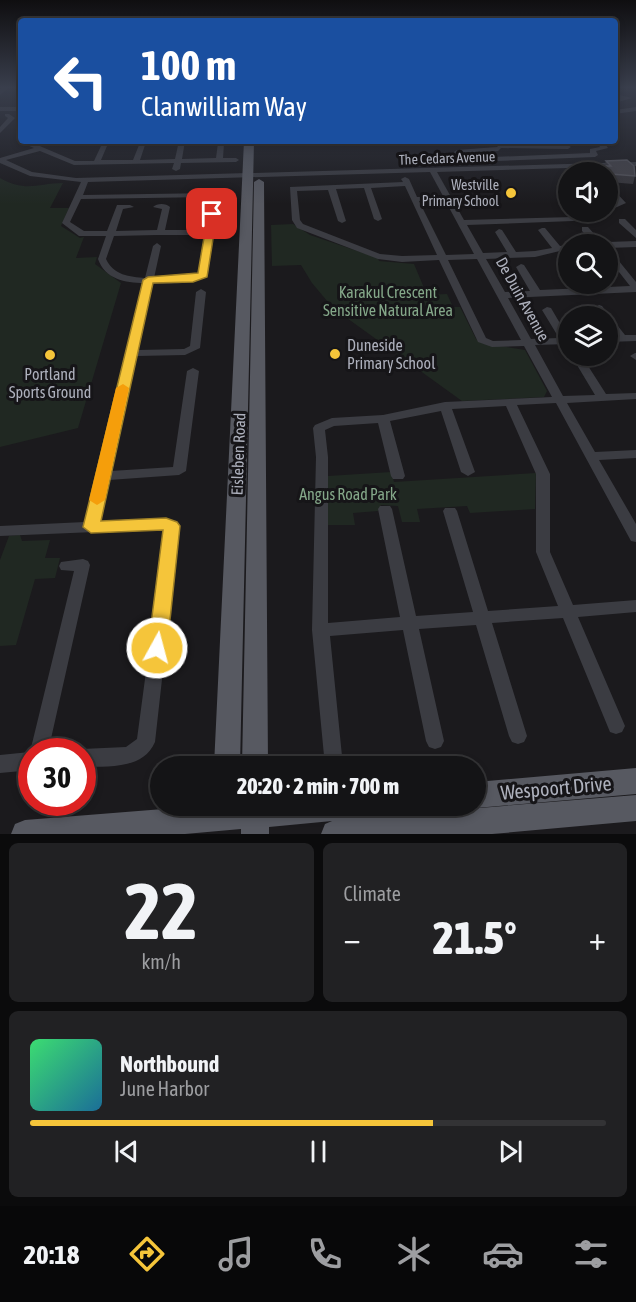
<!DOCTYPE html>
<html lang="en">
<head>
<meta charset="utf-8">
<style>
	:root { --surface:#141416; --page:#212123; --text:#f1f3f6; --muted:#9d9ea1; --line:#333335; --accent:#f5c53a }
	body { margin:0; font-family:"Asap Condensed",sans-serif; background:var(--page); color:var(--text); height:100vh; display:flex; flex-direction:column; font-size:22px; white-space:nowrap }
	* { box-sizing:border-box; margin:0 }
	p { font-size:20px; color:var(--muted) }
	.icon { flex:none; width:33px; height:33px; fill:none; stroke:currentColor; stroke-width:2; stroke-linecap:round; stroke-linejoin:round }
	.map { position:relative; height:834px; overflow:hidden }
	.panel { display:flex; flex-direction:column; gap:9px; padding:9px; background:#0b0b0c; flex:1 }
	.panel>* { flex:none }
	.banner { position:absolute; left:18px; top:18px; width:600px; height:126px; border-radius:6px; box-shadow:0 3px 9px #0003,0 0 0 2px var(--line); background:#1a4fa0; color:#fff; overflow:hidden }
	.buttons { position:absolute; left:558px; top:162px; display:grid; gap:12px }
	.buttons a { display:grid; place-items:center; width:60px; height:60px; border-radius:50%; background:var(--surface); box-shadow:0 3px 9px #0003,0 0 0 2px var(--line); font-size:30px }
	.speed { position:absolute; left:18px; top:738px; display:flex; gap:12px; font-size:30px; font-weight:700; text-align:center }
	.speed>* { display:grid; place-content:center; width:78px; height:78px; border-radius:50%; background:var(--surface); box-shadow:0 3px 9px #0003,0 0 0 2px var(--line); line-height:1 }
	.speed .limit { border:9px solid #d22; background:#fff; color:#111 }
	.pin { position:absolute; display:grid; place-items:center; width:51px; height:51px; color:#fff; margin:-26px; border-radius:12px; box-shadow:0 3px 9px #0006 }
	.me { position:absolute; width:66px; margin:-33px; rotate:7deg; stroke-linejoin:round; filter:drop-shadow(0 0 4px #0008) }
	.turn { display:flex; align-items:center; gap:21px; height:126px; padding:0 24px; font-size:27px }
	.turn .icon { width:78px; height:78px; stroke-width:2.5 }
	.turn b { display:block; font-size:42px; line-height:51px }
	.big { font-size:45px; font-weight:800; line-height:1.1 }
	.panel .card { flex:1; display:flex; flex-direction:column; justify-content:center; gap:9px; min-width:0; padding:0 21px; border-radius:9px; background:var(--page) }
	.panel .dial { align-items:center; gap:0 }
	.dial b { font-size:78px; line-height:1 }
	.song { display:flex; align-items:center; gap:18px }
	.cover { width:72px; height:72px; border-radius:9px; background:linear-gradient(135deg,hsl(140 70% 55%),hsl(200 70% 35%)) }
	.played { height:6px; border-radius:3px; background:linear-gradient(90deg,var(--accent) 70%,var(--line) 70%) }
	.keys { display:flex; justify-content:space-around; direction:ltr }
	.heat { display:flex; justify-content:space-between; align-items:center; font-size:33px; direction:ltr }
	.panel .tiles { flex:1; display:grid; gap:9px; grid-template-columns:1fr 1fr }
	.card:last-child { grid-column:span 2 }
	.trip { position:absolute; left:150px; top:756px; width:336px; height:60px; border-radius:30px; background:var(--surface); box-shadow:0 3px 9px #0003,0 0 0 2px var(--line); font-weight:800; line-height:60px; text-align:center }
	.menu { display:flex; height:96px; justify-content:space-around; align-items:center; background:#080809; color:var(--muted) }
	.menu .icon { width:42px; height:42px }
	.menu .on { color:var(--accent) }
	.menu b { font-size:27px; color:var(--text) }
	.map>svg:first-child { display:block }
</style>
</head>
<body>
<div class="map">
<svg width="636" height="834" viewBox="0 0 636 834">
	<rect width="100%" height="100%" fill="#1b1a1d"/>
	<!-- green -->
	<path fill="#202822" d="M0 178C27 193 37 183 63 183L50 208H69L61 226 80 238 84 237 76 258 97 257 95 264 121 283 78 428 0 447Z
		M293 224 310 235 378 258 379 261 414 264 427 295 447 294 453 307H460L476 339 481 343 525 350 547 391 544 397 462 401 333 308 312 283 301 265 272 266 271 225Z
		M391 472 394 482 536 473 535 509 470 513 467 506 417 509 420 522H402L398 506 381 505 378 511 353 513 355 525H328V476Z
		M20 535 22 541 50 540 45 558H60L55 578 35 579 16 645 0 646V560L9 536Z"/>
	<g fill="none" stroke-linecap="round" stroke-linejoin="round">
		<!-- minor -->
		<path fill="#3b3c42" fill-rule="evenodd" d="M2 88H8L0 95V90Z
			M615 94 632 98 615 103V99L619 98H615Z
			M0 107H21V111H0Z
			M636 107V111L615 114V110Z
			M5 114H9L15 118 0 133V127L8 118 5 116Z
			M21 139V141H28L75 161H94L101 146 104 144 107 146 101 160H133L139 145 142 143 145 145 140 160 175 159 179 141H185L182 159 216 158 218 143 221 141 224 143 223 158H236L239 160 236 162 181 163 180 169 176 171 172 169 174 163 74 165 40 151 6 160 32 172 76 178 636 162V166L437 172 464 220 573 217 593 212H604L573 221 467 225 483 253 507 252 495 232 499 229 502 230 516 252 535 251 552 248 538 230 542 228H545L560 246 568 245V249L535 257 486 259 505 292 530 291 516 267 521 264 524 265 540 290 630 286 608 258V255H614L636 282V292L508 298 531 339 559 338 542 310 547 307 551 308 568 337V344L535 345 563 396 595 395 574 360 579 357 583 358 606 394 636 393V399L567 403 595 452 636 450V458L599 460 636 524V542L631 541 556 403 517 405 550 474V552L573 605 636 600V612L578 617 625 726 622 732 616 734 610 732 563 618 492 623 527 736 524 742 518 744 512 742 509 736 476 625 419 629 444 741 441 747 435 749 429 747 426 741 403 630 330 636 343 766H325L312 630 316 457 313 428 315 425 332 418 383 415 445 402 552 397 524 346 492 347 478 342 439 260 402 262 378 259 297 228 292 220 290 187 403 182 401 179 405 177 409 179 417 197 443 196 430 172 88 182 83 195 214 193 218 195 208 275C194 285 170 283 153 284L138 350 184 349 190 346 196 292 201 289 206 292 200 348 185 355 137 356 111 471 173 467 187 371 193 368 199 371 186 471 179 475 109 480 99 522 166 519 177 523 179 527 155 742C143 770 108 766 82 767V752H76L82 749 126 747 137 739 165 529 0 536V526L85 522 144 283C125 283 105 279 98 259L106 236H79L62 223 81 182 30 176 0 163V158L34 148 20 142ZM405 186 437 255 402 256 380 254 303 224 300 220 297 191 328 190 338 221 342 223 346 221 336 189 364 188 374 219 378 221 382 219 371 188ZM210 197 205 230H165L170 207C166 203 157 203 153 207L162 209 157 230 116 231 123 209 134 207 130 205H117L107 231H84L70 222 81 199ZM445 200 474 254 446 255 419 201ZM157 235H204L199 273 154 278 161 246 157 243 153 246 145 278C130 277 113 275 106 259L114 236ZM477 259 521 340 493 341 486 338 448 260ZM506 406 536 474V552L558 606 488 611 457 511 455 508H445L443 511 473 612 416 616 392 509 390 506H380L378 509 400 617 328 623V457L325 430 334 426 378 423 391 476 393 479H403L405 476 390 421 441 411 461 472 468 476 475 472 452 409Z
			M456 141H470L467 143Z
			M596 141H603L608 148 596 151 598 155 595 157 470 162 459 159 454 152 457 150 497 147 500 144 568 145 571 147 568 149 501 148 498 151 462 154 463 156 470 158 590 153V149L600 147Z
			M608 184 626 203 608 211V206L617 202 608 190Z
			M619 219H625L636 230V238L619 223Z
			M582 227H588L603 244H595L582 231Z
			M636 241V247L608 248V244H604L608 242Z
			M599 305 602 306 625 335H636V341L608 342V336H615L608 325V316H600L594 308Z
			M635 353H636V360L630 356Z
			M83 559 88 561 90 565 48 752H32V770L0 773V755L30 752 74 571 61 570 59 566 61 562Z"/>
		<!-- major -->
		<path fill="#575961" fill-rule="evenodd" d="M244 141H254L240 766H214Z
			M259 179 264 182 268 766H242L254 182Z
			M636 768V794L476 808 470 806H476V782Z
			M636 795V821L492 834H321L325 824 332 821 269 827V834H241V829L185 834H11L15 824 25 820 201 806H368L365 815 358 818Z"/>
	</g>
	<!-- wall -->
	<path fill="#37363b" d="M606 161 635 176 633 184 609 182 608 180V172H602Z"/>
	<!-- building -->
	<path fill="#444349" stroke="#54545b" stroke-width="1.5" d="M627 160 634 166 635 176 611 174 603 166H611L606 161Z"/>
	<!-- sky -->
	<linearGradient id="sky" x2="0" y2="1"><stop stop-color="#0f0e10"/><stop offset="0.43" stop-color="#393e4c"/><stop offset="1" stop-color="#393e4c" stop-opacity="0"/></linearGradient>
	<rect width="636" height="204" fill="url(#sky)"/>
	<!-- route -->
	<path fill="#f5c53a" stroke="#9f8026" stroke-width="1.5" d="M212 211 217 214 207 277 193 282 153 283 101 521 166 518 177 522 180 526 167 648 164 654 157 656 151 654 148 648 163 530 91 533 83 527 143 280 148 277 198 273 208 214Z"/>
	<!-- slow -->
	<path fill="#f59e0b" d="M123 384 129 388 105 500 97 505 89 500 116 388Z"/>
	<!-- markers -->
	<g fill="#f5c53a" stroke="#161518" stroke-width="2">
		<circle cx="511" cy="193" r="6"/>
		<circle cx="335" cy="354" r="6"/>
		<circle cx="50" cy="355" r="6"/>
	</g>
	<g text-anchor="middle" stroke-width="6" stroke-linejoin="round" paint-order="stroke">
		<!-- far-street labels -->
		<g font-size="14" fill="#adb0bc" stroke="#161518">
			<text transform="translate(447 158) rotate(-2)" y="5">The Cedars Avenue</text>
		</g>
		<!-- far-poi labels -->
		<g font-size="14" fill="#adb0bc" stroke="#161518" text-anchor="end">
			<text x="499" y="190">Westville<tspan x="499" dy="16">Primary School</tspan></text>
		</g>
		<!-- park labels -->
		<g font-size="16" fill="#84a789" stroke="#161518">
			<text x="388" y="298">Karakul Crescent<tspan x="388" dy="18">Sensitive Natural Area</tspan></text>
			<text x="348" y="500">Angus Road Park</text>
		</g>
		<!-- street labels -->
		<g font-size="16" fill="#adb0bc" stroke="#161518">
			<text transform="translate(523 299) rotate(61)" y="6">De Duin Avenue</text>
			<text transform="translate(238 454) rotate(-88)" y="6">Eisleben Road</text>
		</g>
		<!-- poi labels -->
		<g font-size="16" fill="#adb0bc" stroke="#161518" text-anchor="start">
			<text x="347" y="351">Duneside<tspan x="347" dy="18">Primary School</tspan></text>
			<text x="50" y="380" text-anchor="middle">Portland<tspan x="50" dy="18">Sports Ground</tspan></text>
		</g>
		<!-- near-street labels -->
		<g font-size="20" fill="#adb0bc" stroke="#161518">
			<text transform="translate(556 788) rotate(-5)" y="7">Wespoort Drive</text>
		</g>
	</g>
</svg>
<div class="buttons">
<a><svg class="icon" aria-label="sound" viewBox="0 0 24 24"><path d="M4 9h4l5-4v14l-5-4H4zM17 9q2 3 0 6"/></svg></a>
<a><svg class="icon" aria-label="search" viewBox="0 0 24 24"><circle cx="10" cy="10" r="6"/><path d="M15 15l6 6"/></svg></a>
<a><svg class="icon" aria-label="layers" viewBox="0 0 24 24"><path d="M12 4l9 5-9 5-9-5zM3 14l9 5 9-5"/></svg></a>
</div>
<div class="speed"><div class="limit">30</div></div>
<div class="pin" style="left:212px;top:214px;background:#d93025"><svg class="icon" aria-label="arrive" viewBox="0 0 24 24"><path d="M6 21V4h12l-3 4 3 4H6"/></svg></div>
<svg class="me" style="left:157px;top:648px" viewBox="-20 -20 40 40"><circle r="17" fill="#f5c53a" stroke="#fff" stroke-width="3"/><path d="M0-11L8 9 0 5-8 9z" fill="#fff"/></svg>
<div class="trip">20:20 · 2 min · 700 m</div>
<div class="banner">
<div class="turn"><svg class="icon" aria-label="left" viewBox="0 0 24 24"><path d="M17 20v-9H6M10 6l-5 5 5 5"/></svg><div><b>100 m</b>Clanwilliam Way</div></div>
</div>
</div>
<section class="panel">
<div class="tiles">
<div class="card dial"><b>22</b><p>km/h</p></div>
<div class="card"><p>Climate</p>
<div class="heat"><a>−</a><b class="big">21.5°</b><a>+</a></div>
</div>
<div class="card">
<div class="song"><i class="cover"></i><div><b>Northbound</b><p>June Harbor</p></div></div>
<div class="played"></div>
<div class="keys"><svg class="icon" aria-label="previous" viewBox="0 0 24 24"><path d="M18 5L8 12l10 7zM5 5v14"/></svg><svg class="icon" aria-label="pause" viewBox="0 0 24 24"><path d="M8 5v14M16 5v14"/></svg><svg class="icon" aria-label="next" viewBox="0 0 24 24"><path d="M6 5l10 7-10 7zM19 5v14"/></svg></div>
</div>
</div>
</section>
<nav class="menu">
<b>20:18</b>
<svg class="icon on" aria-label="directions" viewBox="0 0 24 24"><path d="M12 3l9 9-9 9-9-9zM9 14v-3h6M13 9l2 2-2 2"/></svg>
<svg class="icon" aria-label="music" viewBox="0 0 24 24"><path d="M9 18V5l10-2v13"/><circle cx="6" cy="18" r="3"/><circle cx="16" cy="16" r="3"/></svg>
<svg class="icon" aria-label="phone" viewBox="0 0 24 24"><path d="M5 4h4l2 5-3 2q2 4 5 5l2-3 5 2v4C11 20 4 13 5 4z"/></svg>
<svg class="icon" aria-label="climate" viewBox="0 0 24 24"><path d="M12 3v18M4 7l16 10M4 17L20 7"/></svg>
<svg class="icon" aria-label="car" viewBox="0 0 24 24"><path d="M5 17H2v-5l4-1 3-4h7l3 4 3 1v5h-3M9 17h6M6 11h13"/><circle cx="7" cy="17" r="2"/><circle cx="17" cy="17" r="2"/></svg>
<svg class="icon" aria-label="filters" viewBox="0 0 24 24"><path d="M4 7h16M4 17h16"/><circle cx="9" cy="7" r="2"/><circle cx="15" cy="17" r="2"/></svg>
</nav>
</body>
</html>
